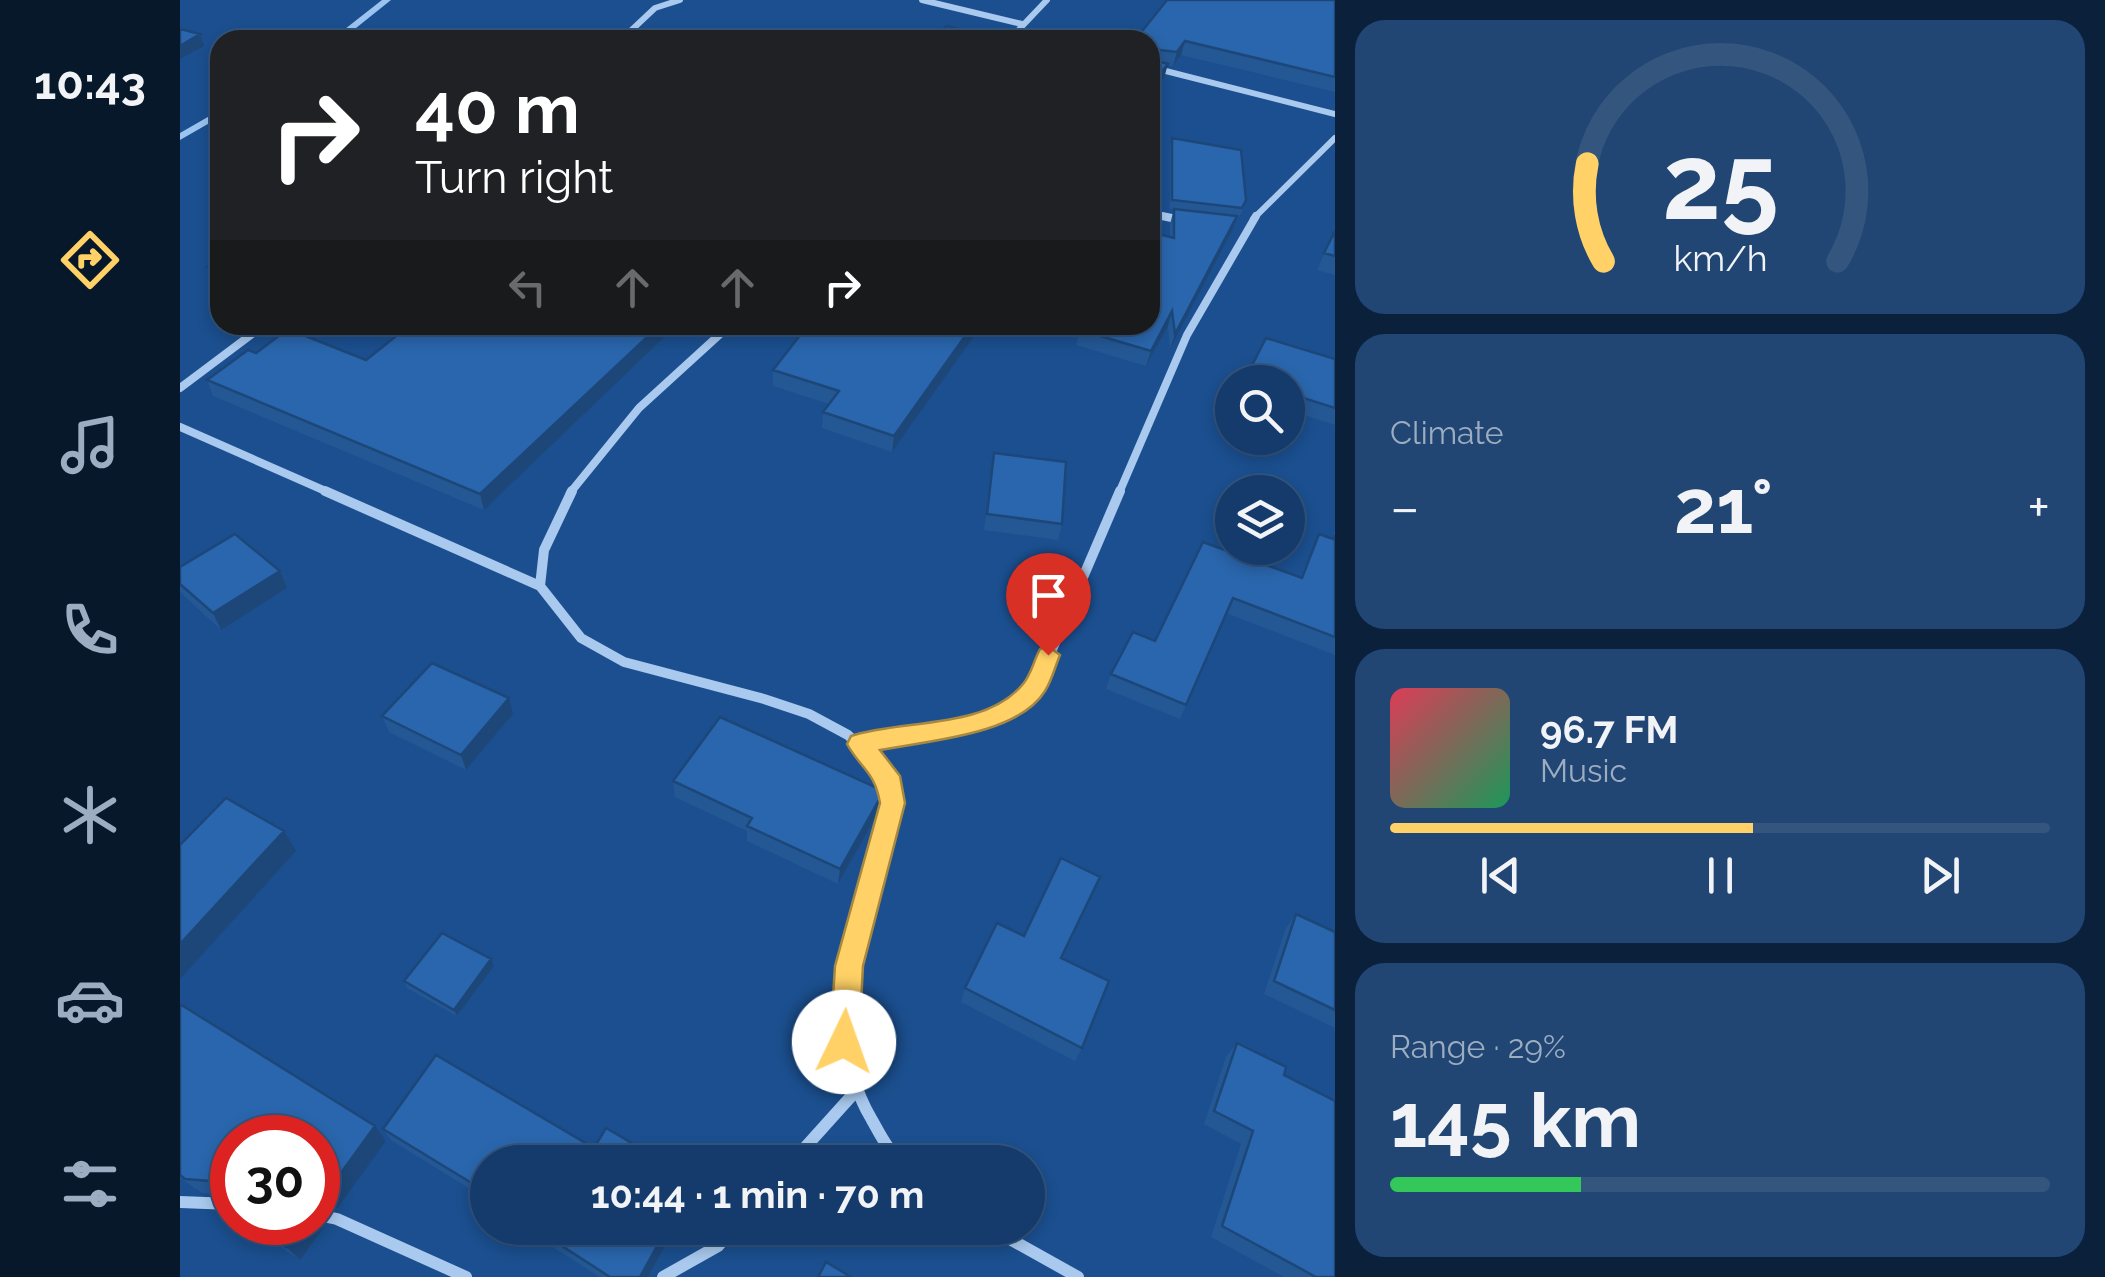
<!DOCTYPE html>
<html lang="en">
<head>
<meta charset="utf-8">
<style>
	:root { --surface:#143b6b; --page:#214673; --text:#f1f3f6; --muted:#9dadc1; --line:#33557e; --accent:#ffd166 }
	body { margin:0; font-family:Raleway,sans-serif; background:var(--page); color:var(--text); height:100vh; display:flex; flex-direction:column; font-size:38px; white-space:nowrap }
	* { box-sizing:border-box; margin:0 }
	p { font-size:32px; color:var(--muted) }
	.icon { flex:none; width:55px; height:55px; fill:none; stroke:currentColor; stroke-width:2; stroke-linecap:round; stroke-linejoin:round }
	.map { position:relative; flex:1; overflow:hidden }
	.panel { display:flex; flex-direction:column; gap:20px; padding:20px; background:#0b203b; width:770px }
	.panel>* { flex:none }
	.hud { position:absolute; left:30px; top:30px; width:950px; height:305px; border-radius:30px; box-shadow:0 5px 15px #0003,0 0 0 2px var(--line); background:#202124; color:#fff; overflow:hidden }
	.controls { position:absolute; left:1035px; top:365px; display:grid; gap:20px }
	.controls a { display:grid; place-items:center; width:90px; height:90px; border-radius:50%; background:var(--surface); box-shadow:0 5px 15px #0003,0 0 0 2px var(--line); font-size:50px }
	.speed { position:absolute; left:30px; top:1115px; display:flex; gap:20px; font-size:50px; font-weight:700; text-align:center }
	.speed>* { display:grid; place-content:center; width:130px; height:130px; border-radius:50%; background:var(--surface); box-shadow:0 5px 15px #0003,0 0 0 2px var(--line); line-height:1 }
	.speed .limit { border:15px solid #d22; background:#fff; color:#111 }
	.pin { position:absolute; display:grid; place-items:center; width:85px; height:85px; color:#fff; margin:-102px -42px; border-radius:50% 50% 50% 0; rotate:-45deg; box-shadow:0 0 10px #0007 }
	.pin .icon { rotate:45deg }
	.me { position:absolute; width:110px; margin:-55px; rotate:3deg; stroke-linejoin:round; filter:drop-shadow(0 0 8px #0008) }
	.turn { display:flex; align-items:center; gap:35px; height:210px; padding:0 40px; font-size:45px }
	.turn .icon { width:130px; height:130px; stroke-width:2.5 }
	.turn b { display:block; font-size:70px; line-height:85px }
	.lanes { display:flex; align-items:center; height:95px; padding:0 40px; background:#0003; justify-content:center; gap:50px; direction:ltr }
	.lanes .off { opacity:.35 }
	.big { font-size:75px; font-weight:700; line-height:1.1 }
	.panel .widget { flex:1; display:flex; flex-direction:column; justify-content:center; gap:15px; min-width:0; padding:0 35px; border-radius:30px; background:var(--page) }
	.panel .dial { align-items:center; gap:0 }
	.dial svg { height:260px; overflow:visible; fill:none; stroke:var(--line); stroke-width:7; stroke-linecap:round; text-anchor:middle }
	.dial text { fill:var(--text); stroke:none }
	.song { display:flex; align-items:center; gap:30px }
	.cover { width:120px; height:120px; border-radius:15px; background:linear-gradient(135deg,hsl(350 70% 55%),hsl(150 70% 35%)) }
	.played { height:10px; border-radius:5px; background:linear-gradient(90deg,var(--accent) 55%,var(--line) 55%) }
	.keys { display:flex; justify-content:space-around; direction:ltr }
	.heat { display:flex; justify-content:space-between; align-items:center; font-size:55px; direction:ltr }
	.charge { height:15px; border-radius:8px; background:linear-gradient(90deg,#34c759 29%,var(--line) 0) }
	.trip { position:absolute; left:290px; top:1145px; width:575px; height:100px; border-radius:50px; background:var(--surface); box-shadow:0 5px 15px #0003,0 0 0 2px var(--line); font-weight:700; line-height:100px; text-align:center }
	main { display:flex; flex:1; min-height:0 }
	.dock { display:flex; flex-direction:column; width:180px; justify-content:space-around; align-items:center; background:#08182b; color:var(--muted) }
	.dock .icon { width:70px; height:70px }
	.dock .on { color:var(--accent) }
	.dock b { font-size:45px; color:var(--text) }
	.map>svg:first-child { display:block }
</style>
</head>
<body>
<main>
<nav class="dock">
<b>10:43</b>
<svg class="icon on" aria-label="directions" viewBox="0 0 24 24"><path d="M12 3l9 9-9 9-9-9zM9 14v-3h6M13 9l2 2-2 2"/></svg>
<svg class="icon" aria-label="music" viewBox="0 0 24 24"><path d="M9 18V5l10-2v13"/><circle cx="6" cy="18" r="3"/><circle cx="16" cy="16" r="3"/></svg>
<svg class="icon" aria-label="phone" viewBox="0 0 24 24"><path d="M5 4h4l2 5-3 2q2 4 5 5l2-3 5 2v4C11 20 4 13 5 4z"/></svg>
<svg class="icon" aria-label="climate" viewBox="0 0 24 24"><path d="M12 3v18M4 7l16 10M4 17L20 7"/></svg>
<svg class="icon" aria-label="car" viewBox="0 0 24 24"><path d="M5 17H2v-5l4-1 3-4h7l3 4 3 1v5h-3M9 17h6M6 11h13"/><circle cx="7" cy="17" r="2"/><circle cx="17" cy="17" r="2"/></svg>
<svg class="icon" aria-label="filters" viewBox="0 0 24 24"><path d="M4 7h16M4 17h16"/><circle cx="9" cy="7" r="2"/><circle cx="15" cy="17" r="2"/></svg>
</nav>
<div class="map">
<svg width="1155" height="1277" viewBox="0 0 1155 1277">
	<rect width="100%" height="100%" fill="#1b4f8f"/>
	<g fill="none" stroke-linecap="round" stroke-linejoin="round">
		<!-- stream -->
		<path fill="#9cc4f0" fill-rule="evenodd" d="M202 0H211L161 40H151Z
			M40 110V117L0 140V133Z"/>
		<!-- street-far3 -->
		<path stroke="#a9c9ee" stroke-width="6" d="M742 0 842 24
			M441 40 475 8 500 0
			M829 40 867 0
			M970 67 1155 114
			M970 214 995 219
			M1073 219 1155 138"/>
		<!-- street-far2 -->
		<path stroke="#a9c9ee" stroke-width="8" d="M982 216 1001 220
			M0 388 84 325
			M0 427 150 493
			M390 493 459 408 550 325
			M939 493 1007 335 1076 216"/>
		<!-- street-far1 -->
		<path stroke="#a9c9ee" stroke-width="10" d="M145 491 360 586 401 638 444 662 584 699 629 714 668 735 697 764 712 803 702 840
			M360 586 364 550 392 491
			M680 744C743 733 805 728 856 687L940 491"/>
		<!-- street -->
		<path stroke="#a9c9ee" stroke-width="12" d="M703 838C679 929 639 1032 692 1120 701 1136 708 1152 724 1162
			M612 1162 675 1092
			M0 1202 52 1204
			M138 1215 157 1219 286 1277
			M810 1228 898 1277
			M483 1277 538 1246 554 1228"/>
	</g>
	<!-- wall -->
	<path fill="#245895" d="M1155 0V92L1001 55 993 66 987 65 984 78 970 96V40Z
		M992 138 1066 200 1064 208 1059 217 1057 216 1052 231 990 349 988 326 966 366 896 345 900 330 990 237V224L994 209H990V147Z
		M1155 231V275L1137 270Z
		M40 253V285L35 284 28 267Z
		M497 325 304 510 33 396 27 380 76 353 186 360Z
		M802 325 712 452 642 428 643 412 649 404 593 386V370Z
		M1086 338 1155 359V425L1108 410V382H1063Z
		M814 453 882 524 878 540 804 530Z
		M1155 531V655L1046 613 1000 719 926 689 931 674 975 641 1023 542 1120 578 1139 534 1152 539Z
		M0 567 100 571 107 588 41 630 0 592Z
		M333 714 286 770 209 732 202 716Z
		M493 781 702 806 658 884 567 841V831L495 797Z
		M914 892 882 958 902 1048 895 1061 781 1002 785 988 844 936Z
		M1116 914 1155 932V1028L1084 994 1106 928Z
		M311 959 314 966 277 1016 227 988 224 981Z
		M0 1004 206 1141 157 1209 138 1206V1138H52V1214L37 1200 45 1195 22 1193 0 1178Z
		M1057 1043 1104 1075 1155 1277H1104L1031 1237 1061 1144 1024 1124 1046 1057Z
		M203 1129 414 1148 308 1162V1200L211 1140Z
		M65 1222H138L144 1227 120 1260Z
		M352 1228H495L468 1277H420L366 1243 362 1234Z"/>
	<!-- shaded-wall -->
	<path fill="#1d4779" d="M20 34 24 46 0 59V46Z
		M1005 41 1001 55 993 66 997 52Z
		M988 64 984 78 970 96V86Z
		M1057 216 1052 231 990 349 995 334Z
		M992 311 988 326 966 366 971 351Z
		M480 325H497L304 510 300 494Z
		M793 325H802L712 452 714 436Z
		M100 571 107 588 41 630 33 613Z
		M329 698 333 714 286 770 281 755Z
		M704 791 702 806 658 884 660 869Z
		M104 831 116 851 0 979V944Z
		M311 959 314 966 277 1016 274 1010Z
		M195 1126 206 1141 157 1209 145 1195Z
		M138 1220 144 1227 120 1260 106 1247 124 1222H138Z
		M487 1228H495L468 1277H460Z"/>
	<!-- building -->
	<path fill="#2a66ad" stroke="#1d4779" stroke-width="2.5" d="M987 0H1155V77L1005 41 997 52 970 49V40H955Z
		M767 26 824 40H751Z
		M0 29 20 34 0 46Z
		M970 59 988 64 970 86Z
		M992 138 1061 150 1066 200 1062 208 992 200Z
		M994 209 1057 216 995 334 992 311 971 351 900 330 903 325H970V232L994 238Z
		M1155 231V256L1144 253Z
		M40 253V269L28 267Z
		M230 325H480L300 494 27 380 68 350 76 353 108 329 186 360Z
		M628 325H793L714 436 643 412 659 391 593 370Z
		M1086 338 1155 359V408L1108 393V382H1076L1065 379Z
		M814 453 886 462 882 524 807 514Z
		M55 534 100 571 33 613 0 584V567Z
		M1139 534 1153 539 1155 535V637L1053 598 1006 705 931 674 953 632 975 641 1023 542 1122 578Z
		M252 663 329 698 281 755 202 716Z
		M540 717 704 791 660 869 567 826 572 818 493 781Z
		M46 798 104 831 0 944V845Z
		M881 858 920 877 881 958 929 981 902 1048 785 988 817 923 844 936Z
		M1116 914 1155 932V1010L1094 981Z
		M262 933 311 959 274 1010 224 981Z
		M0 1004 195 1126 145 1195 138 1194V1138H52V1211L37 1200 45 1195 43 1182 5 1179 0 1175Z
		M1057 1043 1106 1067 1104 1075 1155 1101V1277H1136L1042 1226 1073 1131 1034 1111Z
		M256 1055 414 1148 426 1128 484 1162H308V1193L203 1129Z
		M70 1222H124L106 1247Z
		M362 1228H487L460 1277H430L362 1233 364 1229Z
		M646 1262 671 1277H638Z"/>
	<!-- route -->
	<path fill="#ffd166" stroke="#a68842" stroke-width="2.5" d="M868 646 880 655C875 667 872 680 865 691 838 735 747 741 700 750L720 776 725 803 683 966 679 1042 675 1053 664 1057 654 1053 650 1042 655 966 700 803C695 772 681 769 667 744L671 736C723 719 805 730 843 684 851 675 854 660 860 649Z"/>
</svg>
<div class="controls">
<a><svg class="icon" aria-label="search" viewBox="0 0 24 24"><circle cx="10" cy="10" r="6"/><path d="M15 15l6 6"/></svg></a>
<a><svg class="icon" aria-label="layers" viewBox="0 0 24 24"><path d="M12 4l9 5-9 5-9-5zM3 14l9 5 9-5"/></svg></a>
</div>
<div class="speed"><div class="limit">30</div></div>
<div class="pin" style="left:868px;top:655px;background:#d93025"><svg class="icon" aria-label="arrive" viewBox="0 0 24 24"><path d="M6 21V4h12l-3 4 3 4H6"/></svg></div>
<svg class="me" style="left:664px;top:1042px" viewBox="-20 -20 40 40"><circle r="19" fill="#fff"/><path d="M0-13L10 11 0 6-10 11z" fill="#ffd166"/></svg>
<div class="trip">10:44 · 1 min · 70 m</div>
<div class="hud">
<div class="turn"><svg class="icon" aria-label="right" viewBox="0 0 24 24"><path d="M7 20v-9h11M14 6l5 5-5 5"/></svg><div><b>40 m</b>Turn right</div></div>
<div class="lanes"><svg class="icon off" aria-label="left" viewBox="0 0 24 24"><path d="M17 20v-9H6M10 6l-5 5 5 5"/></svg><svg class="icon off" aria-label="ahead" viewBox="0 0 24 24"><path d="M12 20V5M6 11l6-6 6 6"/></svg><svg class="icon off" aria-label="ahead" viewBox="0 0 24 24"><path d="M12 20V5M6 11l6-6 6 6"/></svg><svg class="icon" aria-label="right" viewBox="0 0 24 24"><path d="M7 20v-9h11M14 6l5 5-5 5"/></svg></div>
</div>
</div>
<section class="panel">
<div class="widget dial"><svg viewBox="0 0 100 80">
<path d="M14 69A42 42 0 1 1 86 69"/>
<path d="M14 69A42 42 0 0 1 9 39" stroke="#ffd166"/>
<text x="50" y="56" font-size="32" font-weight="700">25</text>
<text x="50" y="72" font-size="11">km/h</text>
</svg></div>
<div class="widget"><p>Climate</p>
<div class="heat"><a>−</a><b class="big">21°</b><a>+</a></div>
</div>
<div class="widget">
<div class="song"><i class="cover"></i><div><b>96.7 FM</b><p>Music</p></div></div>
<div class="played"></div>
<div class="keys"><svg class="icon" aria-label="previous" viewBox="0 0 24 24"><path d="M18 5L8 12l10 7zM5 5v14"/></svg><svg class="icon" aria-label="pause" viewBox="0 0 24 24"><path d="M8 5v14M16 5v14"/></svg><svg class="icon" aria-label="next" viewBox="0 0 24 24"><path d="M6 5l10 7-10 7zM19 5v14"/></svg></div>
</div>
<div class="widget"><p>Range · 29%</p><b class="big">145 km</b><div class="charge"></div></div>
</section>
</main>
</body>
</html>
